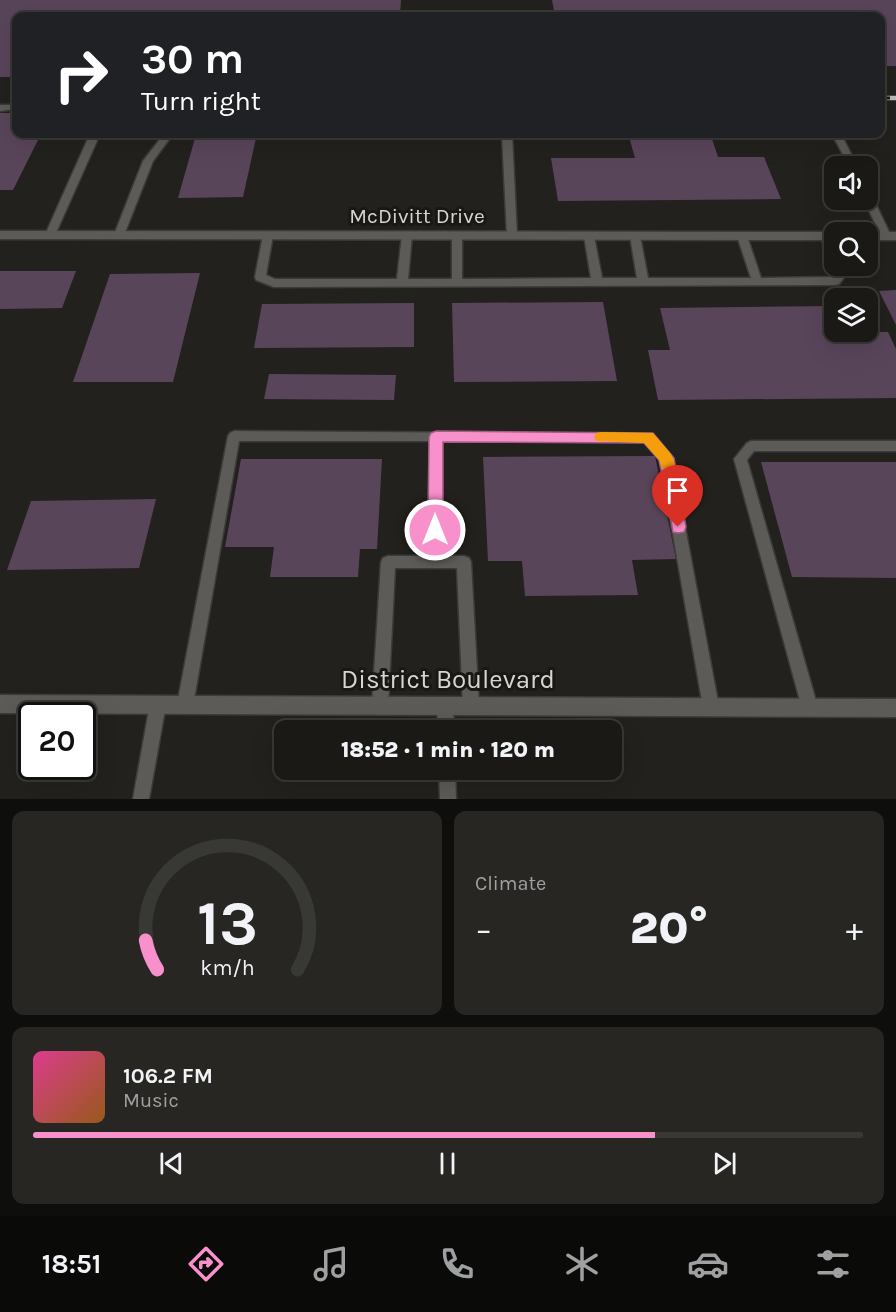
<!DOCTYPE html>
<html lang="en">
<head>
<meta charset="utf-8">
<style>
	:root { --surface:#1a1916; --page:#272623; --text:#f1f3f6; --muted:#9fa0a1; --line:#383835; --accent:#f890cb }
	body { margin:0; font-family:Karla,sans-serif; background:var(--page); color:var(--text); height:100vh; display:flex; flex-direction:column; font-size:22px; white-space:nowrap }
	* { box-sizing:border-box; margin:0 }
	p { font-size:20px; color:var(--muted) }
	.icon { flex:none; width:33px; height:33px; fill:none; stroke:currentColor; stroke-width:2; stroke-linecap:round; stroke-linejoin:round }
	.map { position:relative; height:799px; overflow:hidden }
	.panel { display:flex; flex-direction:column; gap:12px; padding:12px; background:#0e0e0c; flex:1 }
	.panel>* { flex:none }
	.top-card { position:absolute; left:12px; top:12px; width:873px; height:126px; border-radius:12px; box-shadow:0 6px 24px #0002,0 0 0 2px var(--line); background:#202124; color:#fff; overflow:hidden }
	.buttons { position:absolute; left:824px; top:156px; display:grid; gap:12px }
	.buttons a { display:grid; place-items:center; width:54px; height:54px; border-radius:12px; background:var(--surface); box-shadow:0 6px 24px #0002,0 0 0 2px var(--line); font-size:30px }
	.speed { position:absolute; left:18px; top:702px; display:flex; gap:12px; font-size:30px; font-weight:700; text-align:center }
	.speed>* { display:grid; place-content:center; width:78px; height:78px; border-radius:50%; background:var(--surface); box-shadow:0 6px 24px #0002,0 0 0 2px var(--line); line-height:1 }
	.speed .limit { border:3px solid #111; border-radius:9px; background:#fff; color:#111 }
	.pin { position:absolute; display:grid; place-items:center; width:51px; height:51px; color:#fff; margin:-62px -26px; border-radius:50% 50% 50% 0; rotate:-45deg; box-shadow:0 0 6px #0007 }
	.pin .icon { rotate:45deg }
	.me { position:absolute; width:66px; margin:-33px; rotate:0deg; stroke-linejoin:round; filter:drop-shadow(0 0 4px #0008) }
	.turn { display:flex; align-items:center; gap:21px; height:126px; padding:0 30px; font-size:27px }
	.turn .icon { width:78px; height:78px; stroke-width:2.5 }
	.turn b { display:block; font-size:42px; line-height:51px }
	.big { font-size:45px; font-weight:800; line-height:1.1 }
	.panel .tile { flex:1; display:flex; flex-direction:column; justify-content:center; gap:9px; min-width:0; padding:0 21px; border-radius:12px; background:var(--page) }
	.panel .dial { align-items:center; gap:0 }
	.dial svg { height:156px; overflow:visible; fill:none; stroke:var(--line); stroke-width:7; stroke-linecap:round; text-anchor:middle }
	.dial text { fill:var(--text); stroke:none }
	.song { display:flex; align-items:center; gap:18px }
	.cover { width:72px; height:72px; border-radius:9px; background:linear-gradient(135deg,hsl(330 70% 55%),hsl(30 70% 35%)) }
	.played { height:6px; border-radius:3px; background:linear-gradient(90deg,var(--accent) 75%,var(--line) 75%) }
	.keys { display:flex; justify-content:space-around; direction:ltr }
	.heat { display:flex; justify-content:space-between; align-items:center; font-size:33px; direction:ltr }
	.panel .tiles { flex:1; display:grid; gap:12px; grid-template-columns:1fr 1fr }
	.tile:last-child { grid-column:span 2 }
	.trip { position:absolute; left:274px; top:720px; width:348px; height:60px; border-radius:12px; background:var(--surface); box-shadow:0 6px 24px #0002,0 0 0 2px var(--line); font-weight:800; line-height:60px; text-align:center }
	.tab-bar { display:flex; height:96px; justify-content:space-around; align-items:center; background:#0a0a09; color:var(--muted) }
	.tab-bar .icon { width:42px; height:42px }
	.tab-bar .active { color:var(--accent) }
	.tab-bar b { font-size:27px; color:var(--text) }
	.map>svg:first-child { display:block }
</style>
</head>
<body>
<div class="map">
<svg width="896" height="799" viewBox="0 0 896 799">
	<rect width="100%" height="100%" fill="#23211e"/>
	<!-- building -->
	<path fill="#59455a" d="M0 0H401L400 16H16V77H0Z
		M552 0H896V66H880V16H555Z
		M0 113H16V134H41L13 190H0Z
		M121 134H157L156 137H120Z
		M711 136 718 157H764L781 199 558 201 551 158H635L629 137Z
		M195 138H256L243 197 178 198Z
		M0 271H76L62 308 0 309Z
		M200 273 173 382H73L110 274Z
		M896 290V325L879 291Z
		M603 302 617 381 454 382 452 303Z
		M414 303V347L254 348 262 304Z
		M834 306V332H888L896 349V398L658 400 648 350H670L660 308Z
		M269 374 396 375 394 400 264 399Z
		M655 456 676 559 632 560 638 595 525 596 522 561H488L483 457Z
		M241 459H382L377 549H360L358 577H270L274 547H225Z
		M761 462H896V578L792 577Z
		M156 499 139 568 7 570 31 501Z"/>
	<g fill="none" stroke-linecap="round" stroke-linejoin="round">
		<defs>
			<path id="service" d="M0 105H16V109L0 111Z
				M90 134H100L55 235 54 237H46L45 235Z
				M164 134H173L153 161 124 235 123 237H115L114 235 143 161Z
				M502 134H512L517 236 512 239 507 236Z
				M832 134H841L857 166H849Z
				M867 193 872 196 891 236 890 238H882L881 236 864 200H867Z
				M268 232 273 235 266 275 275 279H397L402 235 407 232 412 235 408 279H452V236L457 233 462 236V279L591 278 584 236 589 233 594 236 602 278H637L630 236 635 233 640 236 648 278H751L737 236 742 233 747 236 761 278 832 277 835 274 832 266 834 263V266H842L846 275 839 284 835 285 274 287 256 280 255 277 263 235Z
				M825 233 829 234 834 245V261L829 258 820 236Z
				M234 431 651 434 672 458 719 707 716 712 711 715 706 712 703 707 660 460 644 442 442 441V530L440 534 435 536 430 534 428 530 430 441H239L193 705 190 710 185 712 180 710 177 705 228 436 230 433Z
				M751 441H896V451H754L747 460 818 708 815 713 810 716 805 713 802 708 734 459 747 443Z
				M388 556H464L469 558 471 562 479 707 476 712 471 715 466 712 463 707 457 568H395L388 705 385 710 380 712 375 710 372 705 381 562 383 558Z
				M158 697 163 699 166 704 149 799H133L150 704 153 699Z
				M445 699 450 702 453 707 454 730H438L437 707 440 702Z
				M439 770H455L456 799H440Z"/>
			<path id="minor" d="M0 231 834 232H836H834V240L0 239Z
				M865 232H896V240H867V232Z
				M0 695 896 699V717L0 713Z"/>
		</defs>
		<!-- service casing -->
		<use href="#service" stroke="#3c3b39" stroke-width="3"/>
		<!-- minor casing -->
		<use href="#minor" stroke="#3c3b39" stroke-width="3"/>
		<!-- service -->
		<use href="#service" fill="#5d5b57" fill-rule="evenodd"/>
		<!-- minor -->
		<use href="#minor" fill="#5d5b57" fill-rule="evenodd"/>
		<defs>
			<path id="rail" d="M880 98H896"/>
		</defs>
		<!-- rail casing -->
		<use href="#rail" stroke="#bfbebb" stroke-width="4.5"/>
		<!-- rail -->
		<use href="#rail" stroke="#191814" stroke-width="3" stroke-dasharray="10" stroke-linecap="butt"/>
	</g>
	<!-- route -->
	<path fill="#f890cb" stroke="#a15e84" stroke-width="1.5" d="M436 431 653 433 674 458 686 527 684 532 678 533 673 532 659 460 644 443 443 442V530L441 534 435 536 430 534 428 530 429 437 431 433Z"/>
	<!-- slow -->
	<path fill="#f59e0b" d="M601 432 653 433 671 454 675 464 673 468H662L659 460 644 443 596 441 594 437 596 433Z"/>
	<g text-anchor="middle" stroke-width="6" stroke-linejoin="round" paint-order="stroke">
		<!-- street labels -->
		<g font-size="21" fill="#d6d5d3" stroke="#191814">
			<text x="417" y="223">McDivitt Drive</text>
		</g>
		<!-- near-street labels -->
		<g font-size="26" fill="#d6d5d3" stroke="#191814">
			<text x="448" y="688">District Boulevard</text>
		</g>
	</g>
</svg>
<div class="buttons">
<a><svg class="icon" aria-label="sound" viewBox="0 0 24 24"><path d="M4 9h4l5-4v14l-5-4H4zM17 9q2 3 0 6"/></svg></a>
<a><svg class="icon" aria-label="search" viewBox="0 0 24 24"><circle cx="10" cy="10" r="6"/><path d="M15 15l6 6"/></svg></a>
<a><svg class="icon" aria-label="layers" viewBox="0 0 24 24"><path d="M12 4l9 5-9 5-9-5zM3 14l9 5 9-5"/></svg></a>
</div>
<div class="speed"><div class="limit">20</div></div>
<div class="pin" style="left:678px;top:527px;background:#d93025"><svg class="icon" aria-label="arrive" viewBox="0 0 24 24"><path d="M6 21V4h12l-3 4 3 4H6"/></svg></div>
<svg class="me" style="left:435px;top:530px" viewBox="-20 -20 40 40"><circle r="17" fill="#f890cb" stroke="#fff" stroke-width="3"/><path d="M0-11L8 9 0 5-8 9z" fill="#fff"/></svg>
<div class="trip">18:52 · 1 min · 120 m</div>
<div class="top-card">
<div class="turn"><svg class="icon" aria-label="right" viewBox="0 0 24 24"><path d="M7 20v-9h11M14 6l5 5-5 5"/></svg><div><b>30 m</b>Turn right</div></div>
</div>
</div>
<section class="panel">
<div class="tiles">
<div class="tile dial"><svg viewBox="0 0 100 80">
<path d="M14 69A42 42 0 1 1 86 69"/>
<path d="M14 69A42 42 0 0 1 8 54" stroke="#f890cb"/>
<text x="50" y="56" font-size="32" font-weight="700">13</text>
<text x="50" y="72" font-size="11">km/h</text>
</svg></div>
<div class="tile"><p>Climate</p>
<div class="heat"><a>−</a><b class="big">20°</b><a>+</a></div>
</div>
<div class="tile">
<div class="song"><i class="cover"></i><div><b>106.2 FM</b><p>Music</p></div></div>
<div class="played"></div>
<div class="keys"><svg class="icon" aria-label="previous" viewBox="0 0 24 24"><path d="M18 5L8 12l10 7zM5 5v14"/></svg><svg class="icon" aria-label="pause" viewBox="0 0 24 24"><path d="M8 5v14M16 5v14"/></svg><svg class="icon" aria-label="next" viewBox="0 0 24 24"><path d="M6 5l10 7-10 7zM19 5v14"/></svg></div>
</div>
</div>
</section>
<nav class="tab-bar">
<b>18:51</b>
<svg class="icon active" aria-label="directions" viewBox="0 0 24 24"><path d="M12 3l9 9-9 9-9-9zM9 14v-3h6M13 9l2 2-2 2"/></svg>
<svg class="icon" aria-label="music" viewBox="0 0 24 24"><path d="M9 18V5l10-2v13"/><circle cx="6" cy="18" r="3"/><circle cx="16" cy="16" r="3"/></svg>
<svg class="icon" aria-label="phone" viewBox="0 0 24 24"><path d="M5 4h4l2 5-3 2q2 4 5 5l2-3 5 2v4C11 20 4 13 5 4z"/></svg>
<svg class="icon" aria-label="climate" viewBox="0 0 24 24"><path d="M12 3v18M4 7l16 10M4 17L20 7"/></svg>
<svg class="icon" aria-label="car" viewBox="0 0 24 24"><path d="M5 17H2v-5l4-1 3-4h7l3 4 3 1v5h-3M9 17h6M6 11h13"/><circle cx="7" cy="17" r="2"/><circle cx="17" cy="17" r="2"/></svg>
<svg class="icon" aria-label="filters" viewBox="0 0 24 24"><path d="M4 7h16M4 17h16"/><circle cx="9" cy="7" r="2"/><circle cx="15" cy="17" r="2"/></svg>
</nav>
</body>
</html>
